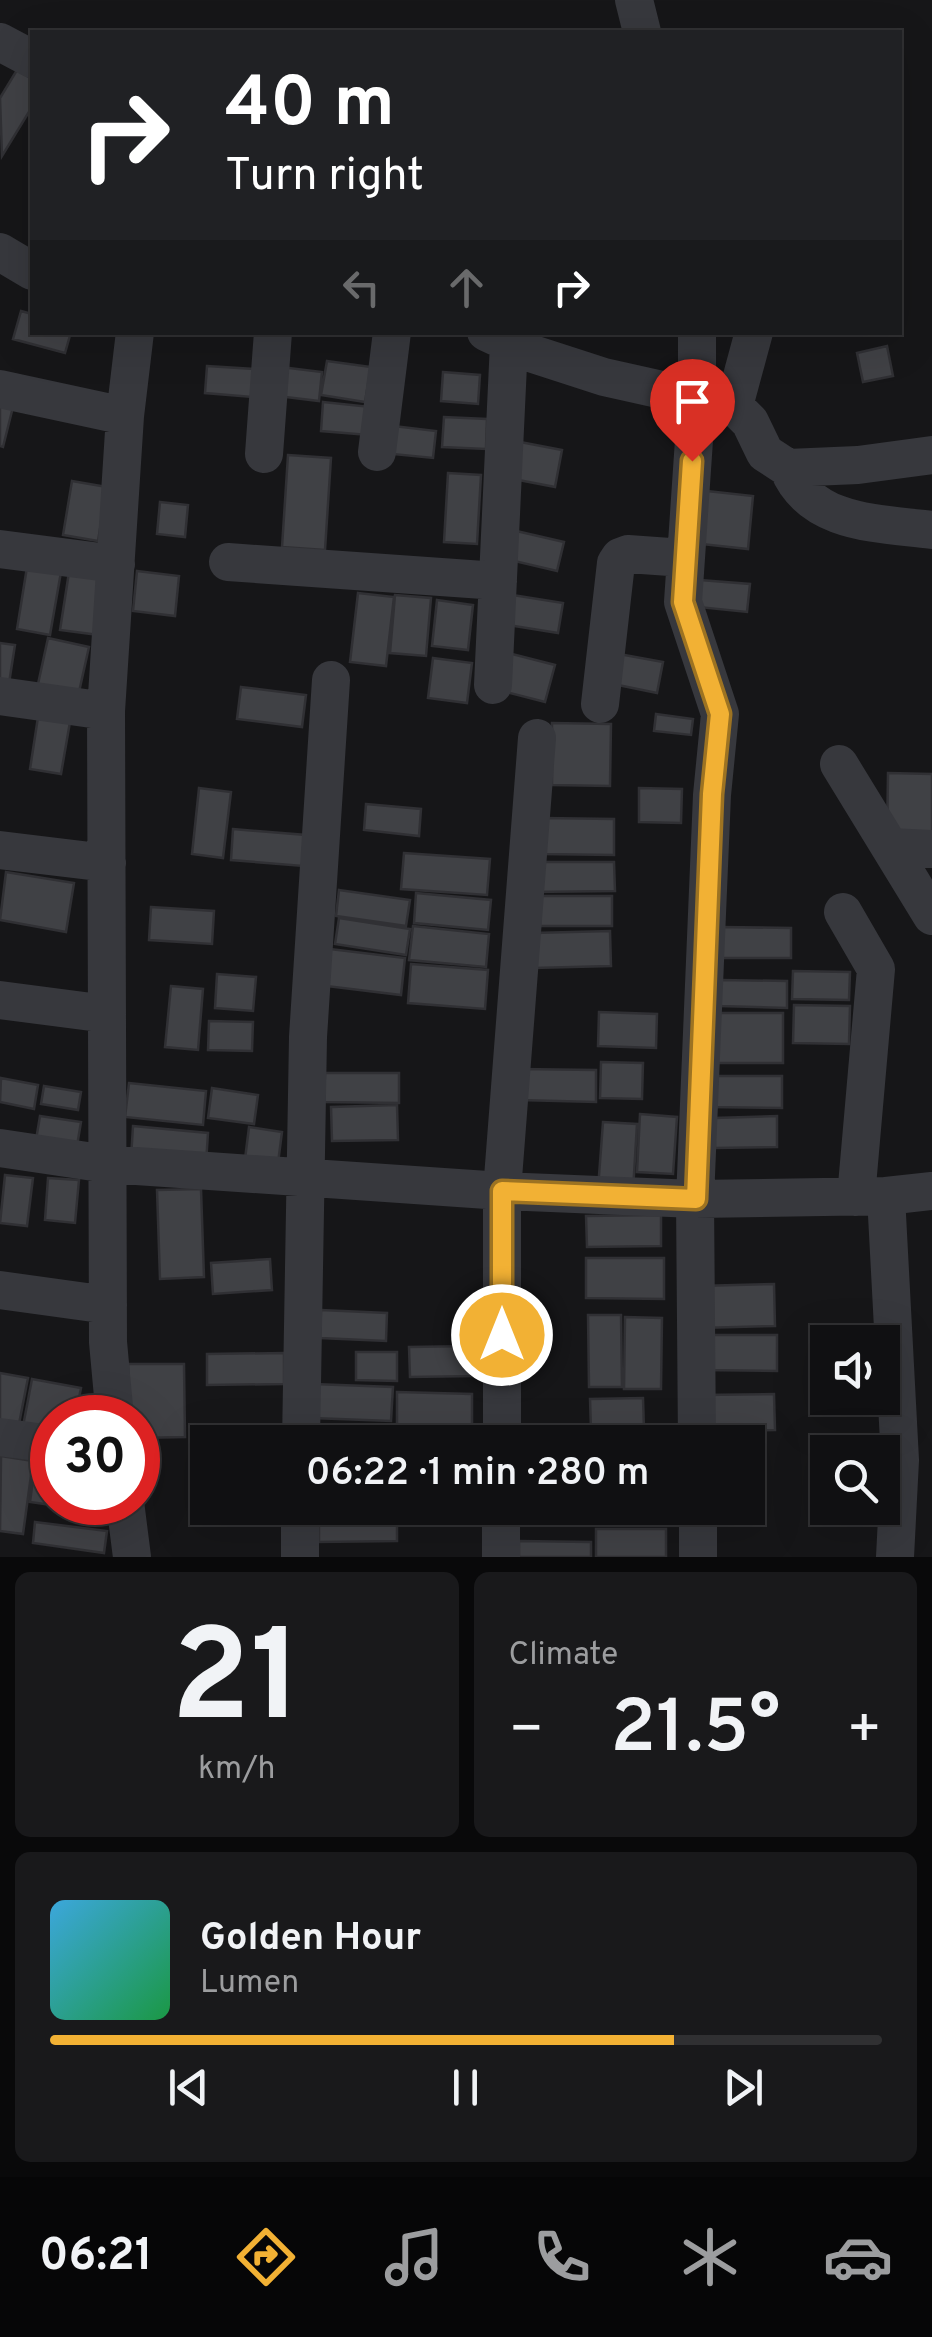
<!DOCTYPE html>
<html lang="en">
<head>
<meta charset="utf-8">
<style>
	:root { --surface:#101012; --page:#19191b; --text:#f1f3f6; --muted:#9c9d9f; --line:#303032; --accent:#f2b134 }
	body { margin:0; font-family:Overpass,sans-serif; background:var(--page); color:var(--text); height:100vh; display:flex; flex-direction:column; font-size:38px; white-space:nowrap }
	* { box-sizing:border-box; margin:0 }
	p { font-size:32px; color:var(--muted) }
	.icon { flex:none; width:55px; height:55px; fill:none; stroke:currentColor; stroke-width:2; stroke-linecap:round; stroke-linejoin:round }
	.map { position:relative; height:1557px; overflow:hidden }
	.sheet { display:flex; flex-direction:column; gap:15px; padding:15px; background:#09090a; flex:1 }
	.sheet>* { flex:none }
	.top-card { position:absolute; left:30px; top:30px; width:872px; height:305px; border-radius:0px; box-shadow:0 10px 40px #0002,0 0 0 2px var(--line); background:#202124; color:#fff; overflow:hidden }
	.fabs { position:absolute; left:810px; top:1325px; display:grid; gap:20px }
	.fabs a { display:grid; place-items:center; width:90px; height:90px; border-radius:0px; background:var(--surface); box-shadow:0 10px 40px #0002,0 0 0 2px var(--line); font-size:50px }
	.speed { position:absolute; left:30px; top:1395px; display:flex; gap:20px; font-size:50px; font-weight:700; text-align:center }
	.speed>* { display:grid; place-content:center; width:130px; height:130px; border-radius:50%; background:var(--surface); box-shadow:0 10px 40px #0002,0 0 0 2px var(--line); line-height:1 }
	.speed .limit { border:15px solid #d22; background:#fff; color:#111 }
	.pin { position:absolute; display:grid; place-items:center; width:85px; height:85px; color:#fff; margin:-102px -42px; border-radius:50% 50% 50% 0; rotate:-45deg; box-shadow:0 0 10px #0007 }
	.pin .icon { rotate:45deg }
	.me { position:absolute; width:110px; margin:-55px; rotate:0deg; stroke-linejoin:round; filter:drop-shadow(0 0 8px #0008) }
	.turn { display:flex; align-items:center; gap:35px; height:210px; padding:0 30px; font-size:45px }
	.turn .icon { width:130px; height:130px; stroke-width:2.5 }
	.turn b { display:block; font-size:70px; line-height:85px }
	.lanes { display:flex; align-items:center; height:95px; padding:0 30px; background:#0003; justify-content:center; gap:50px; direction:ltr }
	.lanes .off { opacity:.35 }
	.big { font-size:75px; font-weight:600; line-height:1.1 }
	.sheet .card { flex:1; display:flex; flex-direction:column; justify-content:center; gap:15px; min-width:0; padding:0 35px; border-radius:15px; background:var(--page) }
	.sheet .dial { align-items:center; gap:0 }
	.dial b { font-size:130px; line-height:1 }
	.song { display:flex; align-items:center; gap:30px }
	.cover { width:120px; height:120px; border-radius:15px; background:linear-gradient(135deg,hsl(200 70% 55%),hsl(140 70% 35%)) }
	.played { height:10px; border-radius:5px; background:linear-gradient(90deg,var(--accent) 75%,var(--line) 75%) }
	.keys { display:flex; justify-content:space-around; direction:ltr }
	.heat { display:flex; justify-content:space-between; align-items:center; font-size:55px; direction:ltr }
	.sheet .tiles { flex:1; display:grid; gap:15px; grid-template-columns:1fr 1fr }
	.card:last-child { grid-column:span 2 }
	.trip { position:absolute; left:190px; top:1425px; width:575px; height:100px; border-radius:0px; background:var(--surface); box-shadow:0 10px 40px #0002,0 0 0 2px var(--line); font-weight:600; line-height:100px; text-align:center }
	.dock { display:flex; height:160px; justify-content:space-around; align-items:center; background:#060607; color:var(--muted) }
	.dock .icon { width:70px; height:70px }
	.dock .selected { color:var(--accent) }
	.dock b { font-size:45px; color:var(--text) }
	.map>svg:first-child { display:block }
</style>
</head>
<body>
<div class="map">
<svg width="932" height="1557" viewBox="0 0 932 1557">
	<rect width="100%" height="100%" fill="#161618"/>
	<!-- building -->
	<path fill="#404145" stroke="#303034" stroke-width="2.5" d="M17 70 32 79V107L2 156 0 98Z
		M21 311 32 314V332H71L65 353 13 339Z
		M887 346 893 376 863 382 857 353Z
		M327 361 371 367 365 402 321 395Z
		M207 366 254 369 252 397 205 393Z
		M281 367 322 372 319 401 277 396Z
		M443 372 480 375 478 404 441 401Z
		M323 402 371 407 368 435 321 431Z
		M0 404 13 407 3 447 0 446Z
		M444 417 487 419 486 449 442 447Z
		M385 425 436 431 433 458 382 453Z
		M515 441 562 450 555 487 508 478Z
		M288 455 331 458 325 550 282 547Z
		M448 473 481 475 477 544 444 542Z
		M72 481 107 487 98 541 63 535Z
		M707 491 753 496 748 549 701 544Z
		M160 502 188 505 185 537 157 534Z
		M512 530 564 542 557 571 506 559Z
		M27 567 61 572 50 635 17 629Z
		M137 571 179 576 175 616 133 611Z
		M69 572 108 578 99 635 60 630Z
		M700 580 750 584 747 612 698 607Z
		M358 593 394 597 386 666 350 662Z
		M506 594 563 603 558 633 501 624Z
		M395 595 431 598 426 656 390 653Z
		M437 600 473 605 468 650 432 646Z
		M48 638 89 647 79 692 38 684Z
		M0 643 15 645 7 696 0 695Z
		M508 653 555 665 545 702 498 690Z
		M619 654 663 662 657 693 613 684Z
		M433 658 472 663 467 703 428 698Z
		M241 687 306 695 302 727 237 719Z
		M656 714 693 719 691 735 654 731Z
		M38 717 70 722 61 774 30 769Z
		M552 723 611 724 610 786 552 785Z
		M888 773 932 774V841L887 840Z
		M199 788 231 792 223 858 192 854Z
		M639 788 682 789 681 823 639 822Z
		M366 804 421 809 419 836 364 830Z
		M543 818 614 819V855L542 854Z
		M233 829 306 835 303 866 231 860Z
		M404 853 490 859 487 895 401 889Z
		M531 862H614L615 891 531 892Z
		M6 872 74 883 66 932 0 920Z
		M339 890 410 900 406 926 336 916Z
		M416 893 491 900 488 930 414 923Z
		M540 896H612V926H540Z
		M151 907 214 911 212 944 149 940Z
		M339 918 410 929 406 955 335 944Z
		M413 926 489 934 486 967 409 960Z
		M719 927 791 928V958H718Z
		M610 931 611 966 534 968 533 933Z
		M330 949 405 958 401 995 326 986Z
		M411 964 488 970 485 1009 408 1003Z
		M793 971 850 972 849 1000 792 999Z
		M217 974 256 977 253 1011 215 1008Z
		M721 980 787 981V1008L720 1006Z
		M171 986 203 989 198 1050 165 1047Z
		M794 1005 850 1006 849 1044 793 1043Z
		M599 1012 657 1014 656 1048 598 1046Z
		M710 1013H783V1063H710Z
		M209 1021 253 1022 252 1051 208 1050Z
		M601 1062 643 1063 642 1099 600 1098Z
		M519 1069 596 1070V1102L519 1100Z
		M325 1073H399V1103L324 1102Z
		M709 1076H782V1108L709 1107Z
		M1 1078 38 1085 34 1109 0 1102Z
		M129 1083 206 1091 203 1125 125 1117Z
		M44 1086 81 1092 78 1110 41 1104Z
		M212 1088 258 1095 254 1124 208 1118Z
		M397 1105 398 1140 332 1141 331 1107Z
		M640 1114 677 1117 673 1174 637 1172Z
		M40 1116 81 1122 77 1146 36 1140Z
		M777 1116V1147L715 1148 714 1118Z
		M603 1122 637 1124 633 1191 598 1189Z
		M133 1126 208 1133 206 1164 131 1158Z
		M249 1127 282 1132 277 1171 244 1167Z
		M5 1175 33 1178 27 1226 0 1223Z
		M48 1178 79 1180 75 1223 45 1220Z
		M201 1189 204 1277 160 1279 157 1190Z
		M661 1215V1246L587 1247 586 1216Z
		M586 1258H664V1299L586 1298Z
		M270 1259 272 1290 213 1294 211 1263Z
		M774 1284 775 1326 700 1328 698 1286Z
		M321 1310 387 1313 386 1341 320 1338Z
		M588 1315H621L622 1387H589Z
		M625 1317 662 1318 661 1389H624Z
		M701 1335H777V1371L701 1370Z
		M473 1346 474 1376 410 1377 409 1347Z
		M356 1352H397V1381L356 1380Z
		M284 1353V1384L207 1385V1354Z
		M128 1364H184L185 1437 138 1438V1418H129Z
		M0 1373 28 1378 19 1424 0 1421Z
		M32 1379 81 1388 75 1418H52V1432L23 1426Z
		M313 1384 393 1387 391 1421 312 1418Z
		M397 1392 472 1394V1427L397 1425Z
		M774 1394 775 1430 703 1432 702 1395Z
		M643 1398 644 1429 591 1430 590 1399Z
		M393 1429 470 1431V1442H393Z
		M1 1456 33 1461 23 1534 0 1531Z
		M36 1456 52 1459V1502H88L86 1510 30 1502Z
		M523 1508H587V1522L523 1523Z
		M397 1511V1541L319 1542V1512Z
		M35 1522 107 1531 104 1553 33 1543Z
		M596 1529H666V1557H596Z
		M519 1541 591 1542V1557H519Z"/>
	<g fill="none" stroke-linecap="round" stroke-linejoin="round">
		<!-- minor -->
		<path stroke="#37383d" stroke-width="38" d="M634 0 642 32
			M0 42 32 59
			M0 252 32 271
			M486 332 533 354 604 377 734 406 750 422 765 453 788 468 858 465 932 455
			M0 389 125 416
			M734 406 754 332
			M377 452 392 332
			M264 454 273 332
			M788 468C811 525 879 523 932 530
			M0 549 116 564
			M228 562 498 581
			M493 685 509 343
			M0 696 106 711
			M600 704 616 563 620 557 628 554 684 558
			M537 738 502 1191 695 1199 886 1196 900 1460 895 1557
			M839 764 932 916
			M890 847 932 849
			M0 850 107 863
			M843 912 876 969 856 1197
			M0 1000 107 1014
			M0 1148 107 1164 502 1191V1442
			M886 1196 932 1191
			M0 1290 108 1305
			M115 1418 108 1342 106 711 125 416 135 332
			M0 1437 52 1444
			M301 1442 308 1037 331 680
			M697 1442 695 1199 712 795 720 714 683 602 697 396V332
			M125 1502 132 1557
			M698 1508V1557
			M300 1557V1508
			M501 1557V1508"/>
	</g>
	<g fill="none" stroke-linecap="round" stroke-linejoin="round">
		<defs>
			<path id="route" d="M502 1335V1191L696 1199 712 794 720 714 683 602 692 461"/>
		</defs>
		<!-- route casing -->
		<use href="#route" stroke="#9d7322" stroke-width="25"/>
		<!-- route -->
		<use href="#route" stroke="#f2b134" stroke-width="18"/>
	</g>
</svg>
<div class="fabs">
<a><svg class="icon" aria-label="sound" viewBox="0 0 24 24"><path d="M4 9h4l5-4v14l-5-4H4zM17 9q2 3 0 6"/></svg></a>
<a><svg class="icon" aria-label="search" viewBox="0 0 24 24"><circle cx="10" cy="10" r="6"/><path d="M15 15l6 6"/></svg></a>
</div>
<div class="speed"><div class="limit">30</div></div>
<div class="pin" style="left:692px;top:461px;background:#d93025"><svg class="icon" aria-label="arrive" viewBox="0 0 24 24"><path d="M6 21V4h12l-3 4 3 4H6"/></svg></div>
<svg class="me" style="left:502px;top:1335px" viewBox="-20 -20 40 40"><circle r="17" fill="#f2b134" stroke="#fff" stroke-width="3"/><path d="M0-11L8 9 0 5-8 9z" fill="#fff"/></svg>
<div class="trip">06:22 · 1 min · 280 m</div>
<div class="top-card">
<div class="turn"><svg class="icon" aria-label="right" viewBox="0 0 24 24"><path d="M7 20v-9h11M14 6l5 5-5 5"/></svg><div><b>40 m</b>Turn right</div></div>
<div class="lanes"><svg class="icon off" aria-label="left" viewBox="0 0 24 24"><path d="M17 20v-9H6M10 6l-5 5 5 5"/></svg><svg class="icon off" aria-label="ahead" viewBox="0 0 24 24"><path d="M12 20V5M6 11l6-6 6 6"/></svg><svg class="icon" aria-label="right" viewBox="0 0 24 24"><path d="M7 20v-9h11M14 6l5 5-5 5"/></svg></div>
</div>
</div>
<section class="sheet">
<div class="tiles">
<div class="card dial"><b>21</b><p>km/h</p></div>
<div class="card"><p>Climate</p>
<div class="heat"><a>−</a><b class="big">21.5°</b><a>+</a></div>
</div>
<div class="card">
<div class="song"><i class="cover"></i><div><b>Golden Hour</b><p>Lumen</p></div></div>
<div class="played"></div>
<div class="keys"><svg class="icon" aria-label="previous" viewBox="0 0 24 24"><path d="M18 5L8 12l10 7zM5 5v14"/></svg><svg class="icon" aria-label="pause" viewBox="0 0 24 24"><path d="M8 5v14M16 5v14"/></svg><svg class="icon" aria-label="next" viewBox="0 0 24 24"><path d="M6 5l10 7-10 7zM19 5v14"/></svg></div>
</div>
</div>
</section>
<nav class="dock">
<b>06:21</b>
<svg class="icon selected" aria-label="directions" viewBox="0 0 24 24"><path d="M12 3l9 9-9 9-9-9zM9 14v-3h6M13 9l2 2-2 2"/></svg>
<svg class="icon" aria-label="music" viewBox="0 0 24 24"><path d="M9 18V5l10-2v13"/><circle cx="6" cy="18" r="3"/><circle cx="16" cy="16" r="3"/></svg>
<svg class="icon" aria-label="phone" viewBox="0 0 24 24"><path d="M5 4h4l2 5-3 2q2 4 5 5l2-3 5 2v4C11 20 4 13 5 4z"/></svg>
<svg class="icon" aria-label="climate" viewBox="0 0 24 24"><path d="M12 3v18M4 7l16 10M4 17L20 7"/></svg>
<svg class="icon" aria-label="car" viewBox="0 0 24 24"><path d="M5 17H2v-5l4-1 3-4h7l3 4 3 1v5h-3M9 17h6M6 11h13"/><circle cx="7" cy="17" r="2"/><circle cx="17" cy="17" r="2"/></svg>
</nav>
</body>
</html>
